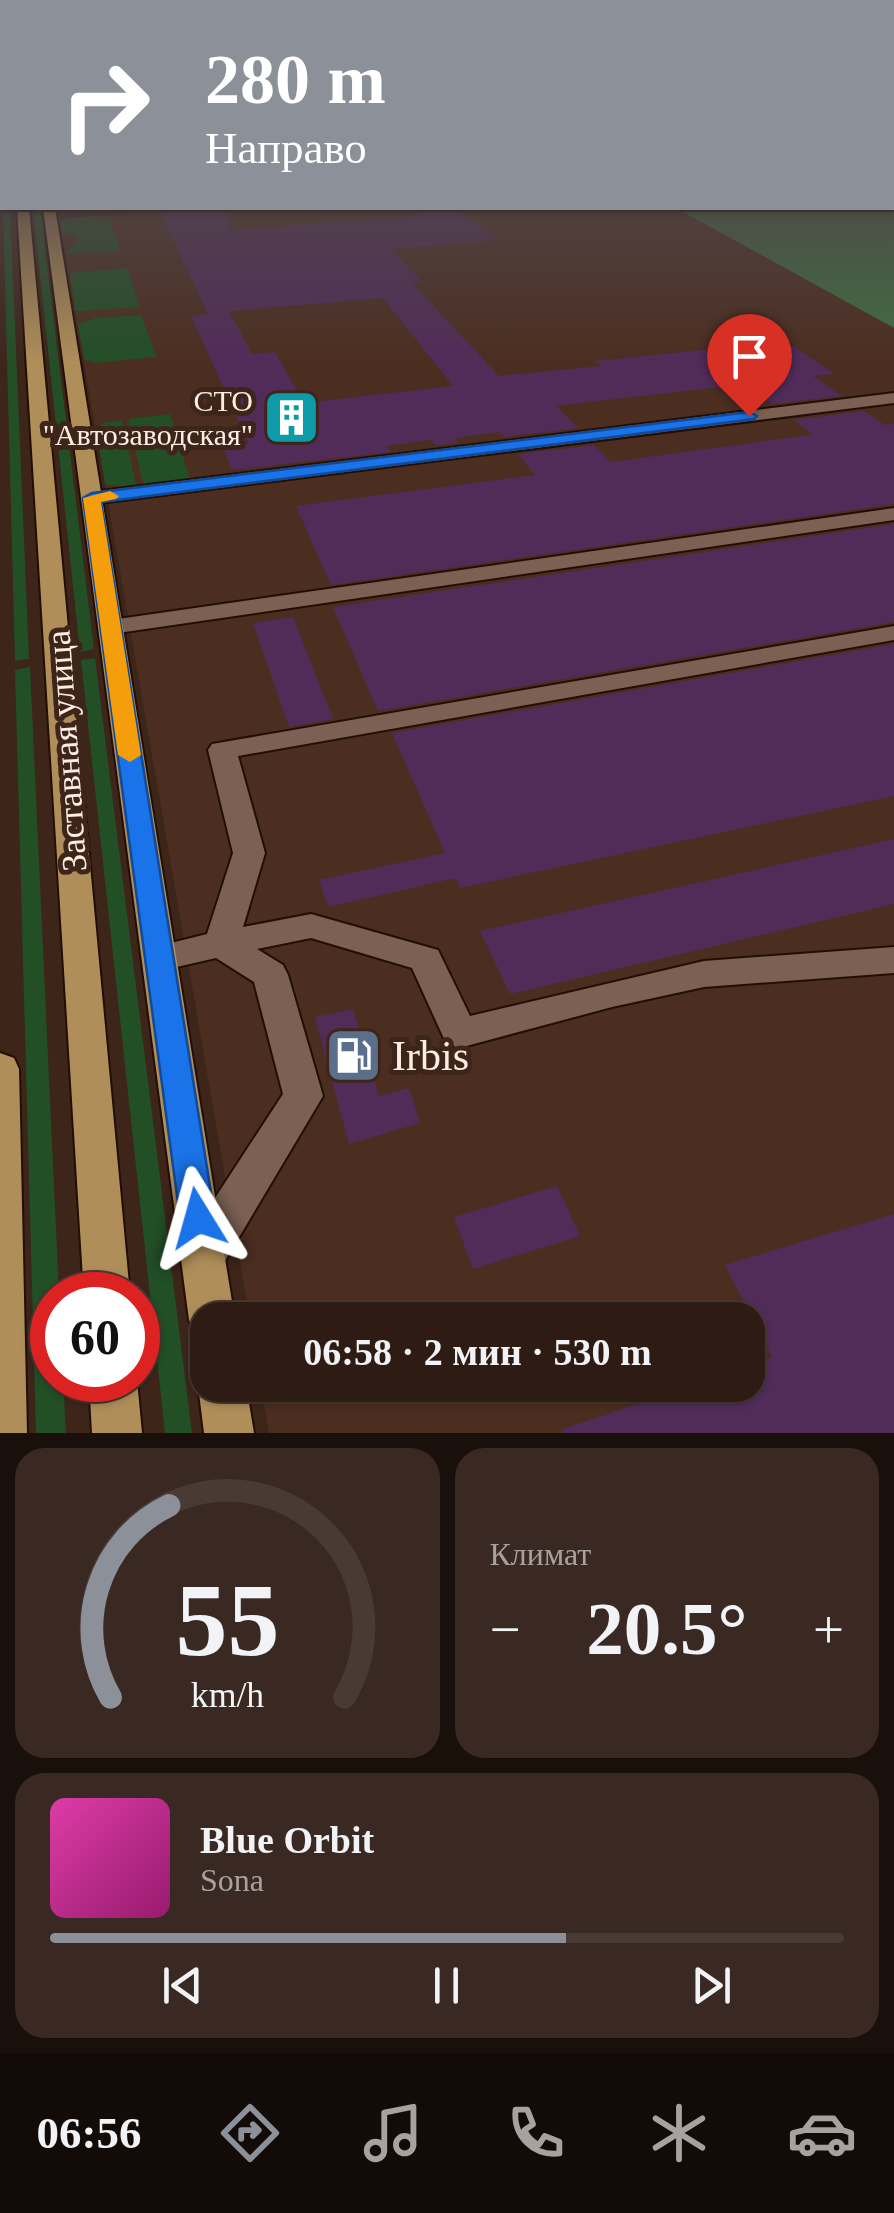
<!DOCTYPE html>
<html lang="ru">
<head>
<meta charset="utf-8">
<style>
	:root { --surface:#2e1c14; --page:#3a2922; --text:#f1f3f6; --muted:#a7a1a0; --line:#493a34; --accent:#8c9099 }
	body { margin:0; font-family:Georgia,serif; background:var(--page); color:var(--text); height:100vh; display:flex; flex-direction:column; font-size:38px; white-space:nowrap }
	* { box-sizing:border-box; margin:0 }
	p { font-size:32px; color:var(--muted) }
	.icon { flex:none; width:55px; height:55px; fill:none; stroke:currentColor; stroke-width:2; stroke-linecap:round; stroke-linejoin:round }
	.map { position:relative; height:1433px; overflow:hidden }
	.drawer { display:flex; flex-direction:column; gap:15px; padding:15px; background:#190f0b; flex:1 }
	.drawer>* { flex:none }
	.banner { position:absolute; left:0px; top:0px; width:895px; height:210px; box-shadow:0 2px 8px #0004,0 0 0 2px var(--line); background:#8c9099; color:#fff; overflow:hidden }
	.speed { position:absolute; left:30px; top:1272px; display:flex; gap:20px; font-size:50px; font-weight:700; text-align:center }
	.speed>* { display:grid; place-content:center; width:130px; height:130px; border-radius:50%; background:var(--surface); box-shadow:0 2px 8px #0004,0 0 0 2px var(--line); line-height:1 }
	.speed .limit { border:15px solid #d22; background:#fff; color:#111 }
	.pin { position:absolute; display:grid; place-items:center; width:85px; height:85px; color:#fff; margin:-102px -42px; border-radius:50% 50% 50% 0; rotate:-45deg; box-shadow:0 0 10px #0007 }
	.pin .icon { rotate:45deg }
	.me { position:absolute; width:110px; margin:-55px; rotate:352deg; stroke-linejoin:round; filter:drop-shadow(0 0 8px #0008) }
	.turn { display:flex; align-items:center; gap:35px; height:210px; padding:0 40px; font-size:45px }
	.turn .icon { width:130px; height:130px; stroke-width:2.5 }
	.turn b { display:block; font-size:70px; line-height:85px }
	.big { font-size:75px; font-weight:600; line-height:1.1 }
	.drawer .card { flex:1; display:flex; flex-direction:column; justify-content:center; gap:15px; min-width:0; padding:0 35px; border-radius:30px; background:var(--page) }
	.drawer .dial { align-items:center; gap:0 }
	.dial svg { height:260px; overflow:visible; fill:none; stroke:var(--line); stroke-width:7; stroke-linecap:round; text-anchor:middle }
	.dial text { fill:var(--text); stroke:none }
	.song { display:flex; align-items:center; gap:30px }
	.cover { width:120px; height:120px; border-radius:15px; background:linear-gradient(135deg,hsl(320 70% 55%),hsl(320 70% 35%)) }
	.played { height:10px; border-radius:5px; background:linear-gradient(90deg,var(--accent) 65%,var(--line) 65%) }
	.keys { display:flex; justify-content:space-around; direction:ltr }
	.heat { display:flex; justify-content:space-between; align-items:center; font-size:55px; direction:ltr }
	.drawer .tiles { flex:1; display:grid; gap:15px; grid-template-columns:1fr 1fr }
	.card:last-child { grid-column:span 2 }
	.trip { position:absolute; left:190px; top:1302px; width:575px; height:100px; border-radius:30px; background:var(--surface); box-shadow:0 2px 8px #0004,0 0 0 2px var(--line); font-weight:600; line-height:100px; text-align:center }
	.menu { display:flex; height:160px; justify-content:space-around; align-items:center; background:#120b08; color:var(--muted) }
	.menu .icon { width:70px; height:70px }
	.menu .active { color:var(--accent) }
	.menu b { font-size:45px; color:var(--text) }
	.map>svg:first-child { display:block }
</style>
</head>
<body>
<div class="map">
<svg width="894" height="1433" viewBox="0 0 894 1433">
	<rect width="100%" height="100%" fill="#3d251a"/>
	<!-- built -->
	<path fill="#4b2e20" d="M217 208H681L894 324V1433H269L261 1385H748V1320H250L59 219Z"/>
	<!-- green -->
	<path fill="#224f26" d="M3 208H10L29 659 15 661Z
		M33 208H40L94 649 80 652Z
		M92 216 109 218 120 252 65 253 77 243 75 235 62 232 60 220Z
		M128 268 140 307 75 311 70 273Z
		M141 315 157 357 94 363 84 359 78 324 96 318Z
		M170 414 190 480 144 487 128 419Z
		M122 420 137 489 105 484 96 429 102 423Z
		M95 658 192 1433H165L81 660Z
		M30 667 59 1295H52V1380H63L66 1433H36L15 670Z"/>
	<!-- forest -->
	<path fill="#3f6e41" d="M894 199V328L676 208H892Z"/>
	<!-- building -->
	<path fill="#512c59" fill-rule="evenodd" d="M158 208H228L229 231 421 215 412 208H456L496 240 391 249 422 282 412 283 499 376 601 366 595 361 704 350 711 355 793 346 835 374 813 376 842 396 772 404 745 384 556 406 578 428 503 437 499 432 455 438 458 443 435 445 431 440 386 446 390 452 232 470 223 447 249 444 191 316 208 314ZM383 298 453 386 304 403 275 352 252 354 229 311Z
		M864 411 885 425 894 424V504L331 585 296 506 535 475 518 454 594 445 611 462 809 435 813 434 793 420Z
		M894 524V622L378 711 333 607Z
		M293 617 333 719 289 727 253 623Z
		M894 644V796L460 888 456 878 328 907 319 880 445 853 392 733Z
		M894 839V904L510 994 480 931Z
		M353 1009 379 1096 409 1088 420 1123 349 1144 315 1017Z
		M557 1186 580 1236 473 1269 454 1217Z
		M894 1214V1433H564L563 1429 695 1385H748V1366L772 1357 725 1265Z"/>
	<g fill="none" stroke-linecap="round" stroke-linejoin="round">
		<defs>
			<path id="minor" d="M894 393V403L92 504 82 498 92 492Z
				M894 508V520L111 634 99 627 111 620Z
				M894 626V640L238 756 265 853 243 927 311 914 438 950 470 1016 704 961 894 947V973L704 987 612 1007 459 1048 446 1043 412 968 311 938 257 949 283 965 288 975 323 1096 219 1271 203 1277 187 1271 181 1256 187 1241 283 1094 254 982 216 958 159 971 147 967 142 958 147 949 207 934 233 853 208 750 212 744Z"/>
			<path id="primary" d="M0 198H2V204H0Z
				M17 208H29L130 1295H84Z
				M43 208H55L235 1320H208V1341L196 1336 189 1320Z
				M0 1053 14 1058 19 1069 27 1433H0Z
				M208 1367V1385H246L254 1433H204L198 1385Z
				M89 1380H137L142 1433H92Z"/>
		</defs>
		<!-- minor casing -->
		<use href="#minor" stroke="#230e05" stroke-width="4"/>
		<!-- primary casing -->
		<use href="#primary" stroke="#230e05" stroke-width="4"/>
		<!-- minor -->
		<use href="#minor" fill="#7b6053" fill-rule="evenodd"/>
		<!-- primary -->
		<use href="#primary" fill="#af8e5a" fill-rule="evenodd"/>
	</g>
	<!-- sky -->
	<linearGradient id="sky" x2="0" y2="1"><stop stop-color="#22140e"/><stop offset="0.45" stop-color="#514649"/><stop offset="1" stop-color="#514649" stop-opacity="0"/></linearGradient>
	<rect width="894" height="363" fill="url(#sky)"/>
	<!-- route -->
	<path fill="#1a73e8" stroke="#114b97" stroke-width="2.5" d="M749 412 757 416 754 419 101 502 215 1218 210 1230 198 1235 185 1230 180 1218 83 498 92 493Z"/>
	<!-- slow -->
	<path fill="#f59e0b" d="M110 491 119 496 116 499 101 502 141 755 130 762 118 755 83 498Z"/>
	<!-- icons -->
	<defs>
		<symbol id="building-square" viewBox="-11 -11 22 22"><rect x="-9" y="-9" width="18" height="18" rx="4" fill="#0f9aa8" stroke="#3d251a"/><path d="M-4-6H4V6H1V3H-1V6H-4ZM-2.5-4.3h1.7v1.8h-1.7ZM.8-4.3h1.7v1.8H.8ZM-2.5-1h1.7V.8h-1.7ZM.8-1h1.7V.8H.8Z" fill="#fff"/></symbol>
		<symbol id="fuel-square" viewBox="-11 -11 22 22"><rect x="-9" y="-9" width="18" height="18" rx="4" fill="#5c6f8a" stroke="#3d251a"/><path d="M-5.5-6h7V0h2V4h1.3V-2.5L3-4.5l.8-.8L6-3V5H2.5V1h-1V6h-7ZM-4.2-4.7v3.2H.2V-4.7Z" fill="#fff"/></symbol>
	</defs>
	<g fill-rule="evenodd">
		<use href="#building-square" x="260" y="386" width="63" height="63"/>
		<use href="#fuel-square" x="322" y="1024" width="63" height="63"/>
	</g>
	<g text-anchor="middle" stroke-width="10" stroke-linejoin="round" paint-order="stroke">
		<!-- far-poi labels -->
		<g font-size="30" fill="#fdede5" stroke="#3d251a" text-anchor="end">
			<text x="253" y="411">СТО<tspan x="253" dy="34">"Автозаводская"</tspan></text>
		</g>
		<!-- street labels -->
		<g font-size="35" fill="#fdede5" stroke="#3d251a">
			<text transform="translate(66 751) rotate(-94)" y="12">Заставная улица</text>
		</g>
		<!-- near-poi labels -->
		<g font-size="42" fill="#fdede5" stroke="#3d251a" text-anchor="start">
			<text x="392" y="1070">Irbis</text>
		</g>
	</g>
</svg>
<div class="speed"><div class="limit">60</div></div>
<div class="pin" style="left:749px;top:416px;background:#d93025"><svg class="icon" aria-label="arrive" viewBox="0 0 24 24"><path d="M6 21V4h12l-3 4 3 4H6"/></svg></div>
<svg class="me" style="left:198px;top:1218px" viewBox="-20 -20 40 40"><path d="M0-17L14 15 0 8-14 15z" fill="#1a73e8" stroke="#fff" stroke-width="4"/></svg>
<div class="trip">06:58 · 2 мин · 530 m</div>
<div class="banner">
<div class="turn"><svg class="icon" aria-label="right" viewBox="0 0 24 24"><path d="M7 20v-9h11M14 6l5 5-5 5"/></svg><div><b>280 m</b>Направо</div></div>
</div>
</div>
<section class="drawer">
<div class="tiles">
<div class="card dial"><svg viewBox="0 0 100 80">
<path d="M14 69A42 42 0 1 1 86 69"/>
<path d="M14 69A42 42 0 0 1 32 10" stroke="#8c9099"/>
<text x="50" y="56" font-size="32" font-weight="700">55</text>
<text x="50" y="72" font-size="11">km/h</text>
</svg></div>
<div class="card"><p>Климат</p>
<div class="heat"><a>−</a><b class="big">20.5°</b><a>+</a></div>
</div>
<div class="card">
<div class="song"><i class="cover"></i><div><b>Blue Orbit</b><p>Sona</p></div></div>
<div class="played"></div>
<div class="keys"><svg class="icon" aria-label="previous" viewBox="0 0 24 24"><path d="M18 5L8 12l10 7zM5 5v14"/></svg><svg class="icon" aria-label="pause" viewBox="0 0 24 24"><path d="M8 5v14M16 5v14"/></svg><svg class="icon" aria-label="next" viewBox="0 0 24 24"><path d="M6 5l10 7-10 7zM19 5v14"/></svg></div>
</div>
</div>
</section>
<nav class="menu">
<b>06:56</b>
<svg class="icon active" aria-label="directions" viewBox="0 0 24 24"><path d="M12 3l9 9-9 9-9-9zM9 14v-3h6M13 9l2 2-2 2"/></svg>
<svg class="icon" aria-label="music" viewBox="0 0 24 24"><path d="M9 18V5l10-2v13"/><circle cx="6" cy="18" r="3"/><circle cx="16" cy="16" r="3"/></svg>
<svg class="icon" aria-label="phone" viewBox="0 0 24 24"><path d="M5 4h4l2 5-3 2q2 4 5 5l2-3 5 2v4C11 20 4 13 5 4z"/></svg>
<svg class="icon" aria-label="climate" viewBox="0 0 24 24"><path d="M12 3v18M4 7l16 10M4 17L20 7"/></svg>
<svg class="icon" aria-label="car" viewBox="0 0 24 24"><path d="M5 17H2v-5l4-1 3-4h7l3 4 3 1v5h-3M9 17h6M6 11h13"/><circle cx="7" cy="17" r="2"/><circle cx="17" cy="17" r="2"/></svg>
</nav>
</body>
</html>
